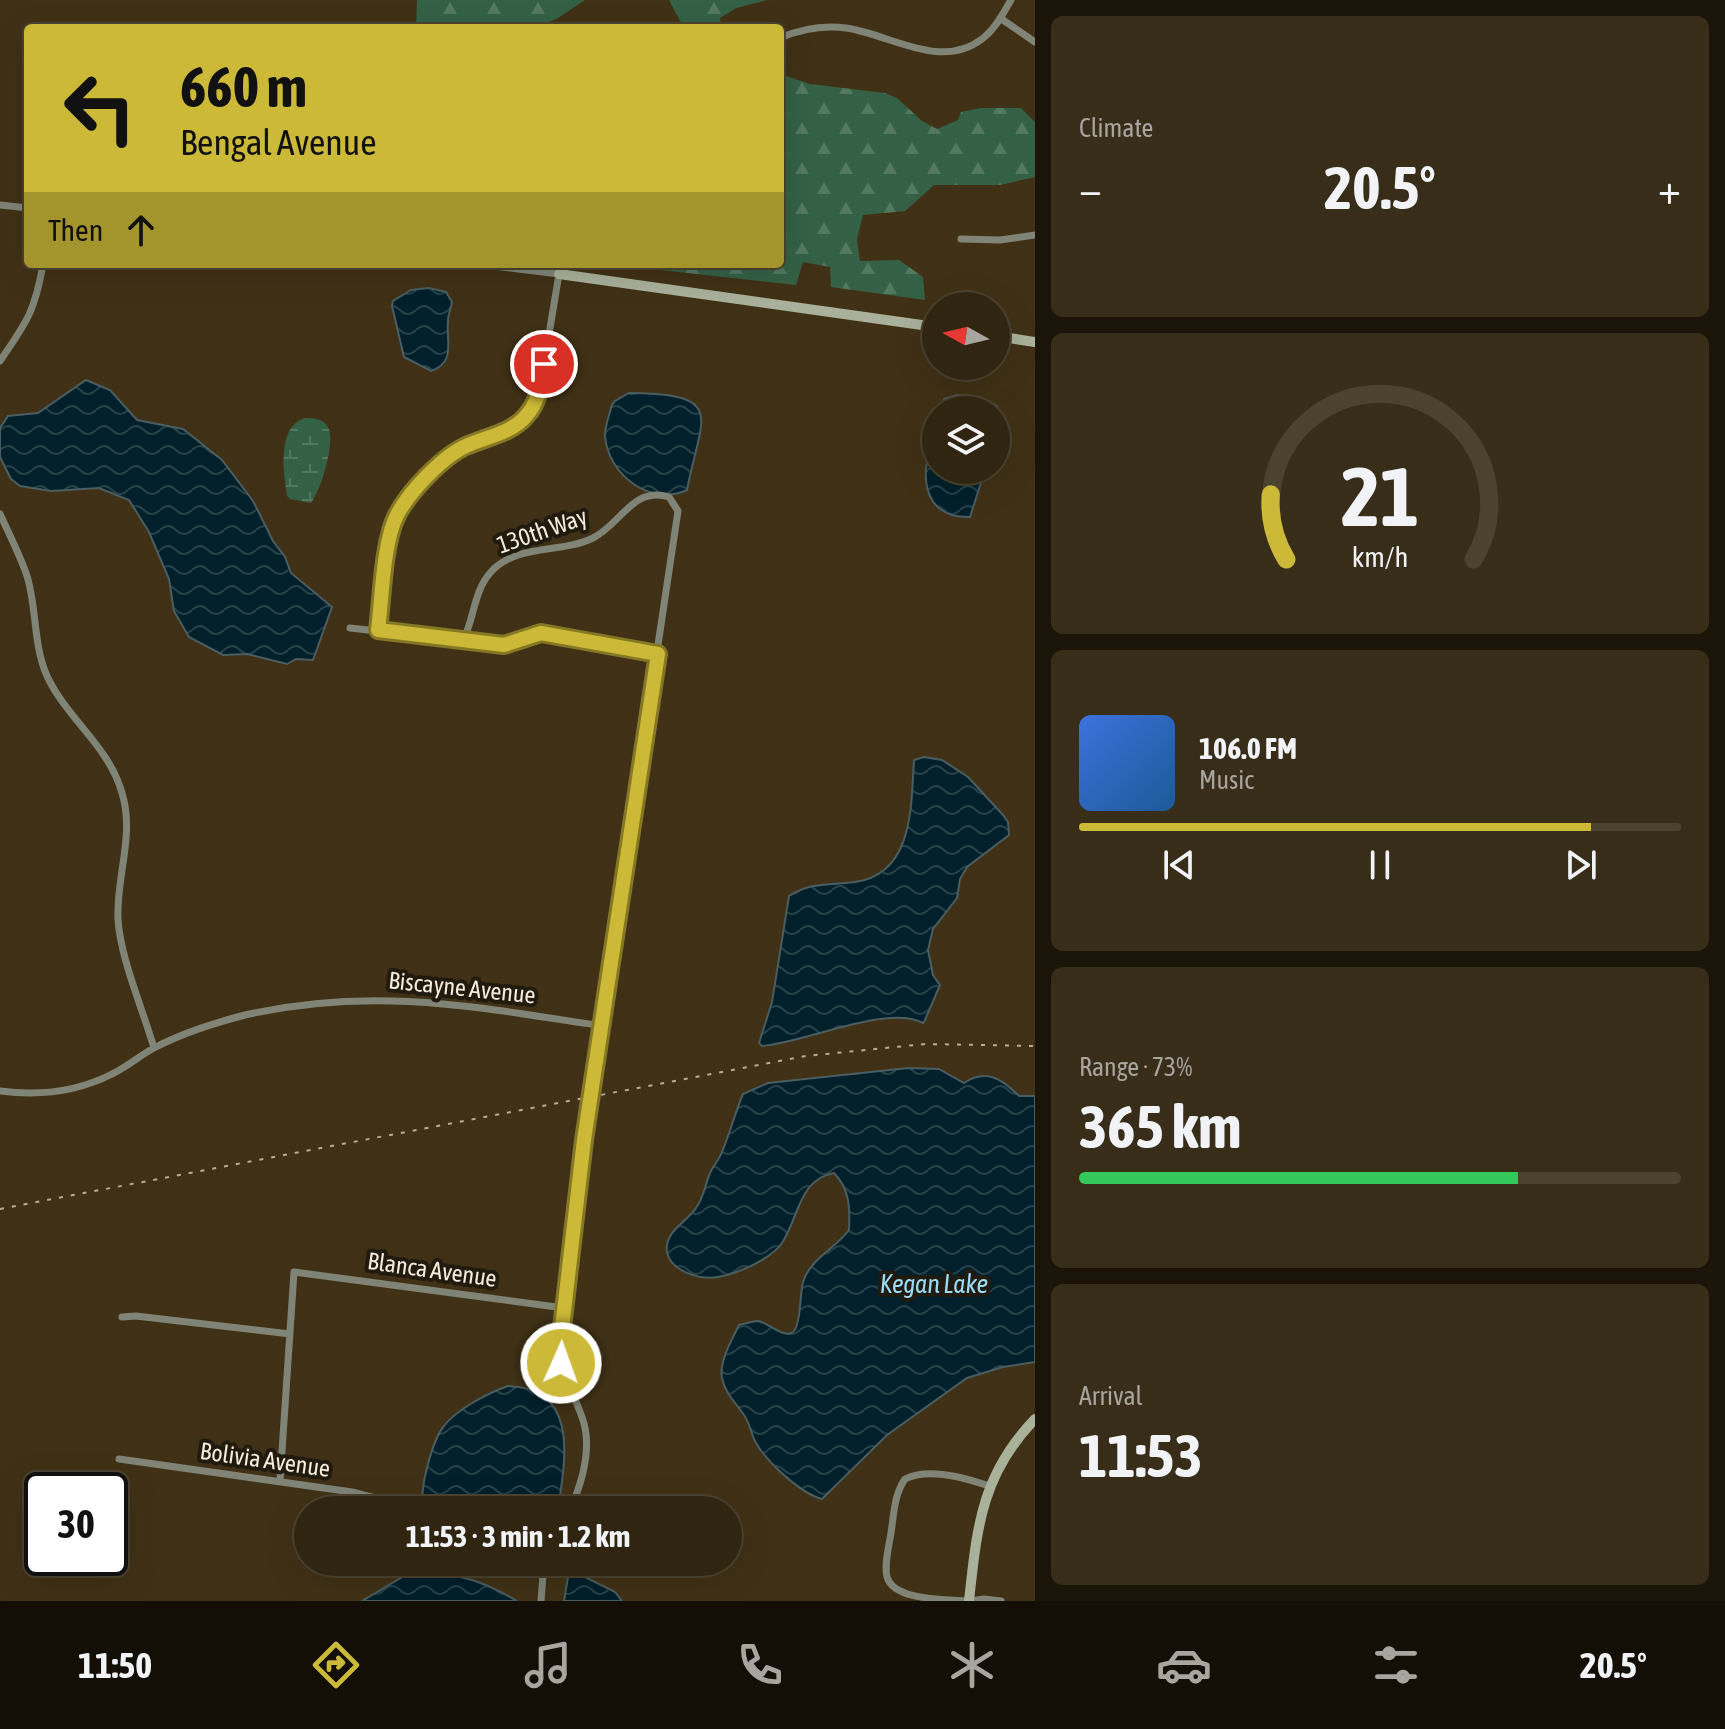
<!DOCTYPE html>
<html lang="en">
<head>
<meta charset="utf-8">
<style>
	:root { --surface:#302510; --page:#382d19; --text:#f1f3f6; --muted:#a8a59f; --line:#4b4230; --accent:#ccb938 }
	body { margin:0; font-family:"Asap Condensed",sans-serif; background:var(--page); color:var(--text); height:100vh; display:flex; flex-direction:column; font-size:30px; white-space:nowrap }
	* { box-sizing:border-box; margin:0 }
	p { font-size:26px; color:var(--muted) }
	.icon { flex:none; width:44px; height:44px; fill:none; stroke:currentColor; stroke-width:2; stroke-linecap:round; stroke-linejoin:round }
	.map { position:relative; flex:1; overflow:hidden }
	.sheet { display:flex; flex-direction:column; gap:16px; padding:16px; background:#1a1409; width:690px }
	.sheet>* { flex:none }
	.top-card { position:absolute; left:24px; top:24px; width:760px; height:244px; border-radius:8px; box-shadow:0 8px 32px #0002,0 0 0 2px var(--line); background:#ccb938; color:#111; overflow:hidden }
	.needle { width:52px; rotate:278deg }
	.tools { position:absolute; left:922px; top:292px; display:grid; gap:16px }
	.tools a { display:grid; place-items:center; width:88px; height:88px; border-radius:50%; background:var(--surface); box-shadow:0 8px 32px #0002,0 0 0 2px var(--line); font-size:40px }
	.speed { position:absolute; left:24px; top:1472px; display:flex; gap:16px; font-size:40px; font-weight:700; text-align:center }
	.speed>* { display:grid; place-content:center; width:104px; height:104px; border-radius:50%; background:var(--surface); box-shadow:0 8px 32px #0002,0 0 0 2px var(--line); line-height:1 }
	.speed .limit { border:4px solid #111; border-radius:12px; background:#fff; color:#111 }
	.pin { position:absolute; display:grid; place-items:center; width:68px; height:68px; color:#fff; margin:-34px; border:4px solid #fff; border-radius:50%; box-shadow:0 2px 8px #0007 }
	.me { position:absolute; width:88px; margin:-44px; rotate:2deg; stroke-linejoin:round; filter:drop-shadow(0 0 6px #0008) }
	.turn { display:flex; align-items:center; gap:28px; height:168px; padding:0 24px; font-size:36px }
	.turn .icon { width:104px; height:104px; stroke-width:2.5 }
	.turn b { display:block; font-size:56px; line-height:68px }
	.then { display:flex; align-items:center; height:76px; padding:0 24px; background:#0003; gap:16px; font-size:30px }
	.big { font-size:60px; font-weight:700; line-height:1.1 }
	.sheet .tile { flex:1; display:flex; flex-direction:column; justify-content:center; gap:12px; min-width:0; padding:0 28px; border-radius:12px; background:var(--page) }
	.sheet .dial { align-items:center; gap:0 }
	.dial svg { height:208px; overflow:visible; fill:none; stroke:var(--line); stroke-width:7; stroke-linecap:round; text-anchor:middle }
	.dial text { fill:var(--text); stroke:none }
	.song { display:flex; align-items:center; gap:24px }
	.cover { width:96px; height:96px; border-radius:12px; background:linear-gradient(135deg,hsl(220 70% 55%),hsl(210 70% 35%)) }
	.played { height:8px; border-radius:4px; background:linear-gradient(90deg,var(--accent) 85%,var(--line) 85%) }
	.keys { display:flex; justify-content:space-around; direction:ltr }
	.heat { display:flex; justify-content:space-between; align-items:center; font-size:44px; direction:ltr }
	.charge { height:12px; border-radius:6px; background:linear-gradient(90deg,#34c759 73%,var(--line) 0) }
	.trip { position:absolute; left:294px; top:1496px; width:448px; height:80px; border-radius:40px; background:var(--surface); box-shadow:0 8px 32px #0002,0 0 0 2px var(--line); font-weight:700; line-height:80px; text-align:center }
	.tabs { display:flex; height:128px; justify-content:space-around; align-items:center; background:#130f06; color:var(--muted) }
	.tabs .icon { width:56px; height:56px }
	.tabs .on { color:var(--accent) }
	.tabs b { font-size:36px; color:var(--text) }
	main { display:flex; flex:1; min-height:0 }
	.map>svg:first-child { display:block }
</style>
</head>
<body>
<main>
<div class="map">
<svg width="1035" height="1601" viewBox="0 0 1035 1601">
	<defs>
		<pattern id="forest-firs" width="22" height="20" patternUnits="userSpaceOnUse" patternTransform="scale(2)"><rect width="22" height="20" fill="#346146"/><path d="M5 1l3.5 6h-7zM16 11l3.5 6h-7z" fill="#527860"/></pattern>
		<pattern id="wetland-marsh" width="20" height="14" patternUnits="userSpaceOnUse" patternTransform="scale(2)"><rect width="20" height="14" fill="#346146"/><path d="M1 5h8M5 5V1M11 12h8M15 12V8" fill="none" stroke="#527860"/></pattern>
		<pattern id="water-waves" width="16" height="10" patternUnits="userSpaceOnUse" patternTransform="scale(2)"><rect width="16" height="10" fill="#01202b"/><path d="M0 5q4-4 8 0t8 0" fill="none" stroke="#274149"/></pattern>
	</defs>
	<rect width="100%" height="100%" fill="#403116"/>
	<!-- forest -->
	<path fill="url(#forest-firs)" d="M417 0H585L558 18 535 28H416Z
		M669 0H767L736 8 720 18 721 28H672L682 24Z
		M780 74 810 84 885 93 897 98 922 121 937 129 958 120 961 112 981 108H1021L1035 122V177L1000 185H934L905 211 863 215 857 239 860 261 899 260 923 277 925 300 831 287 830 267 803 262 796 285 607 264H780Z"/>
	<!-- wetland -->
	<path fill="url(#wetland-marsh)" d="M304 418C313 418 322 418 328 427 336 441 321 490 311 503L290 499 287 496C284 473 276 429 304 418Z"/>
	<!-- water -->
	<path fill="url(#water-waves)" stroke="#4a5d60" stroke-width="2" d="M429 288 446 292 452 302C451 308 448 315 448 321 446 343 456 362 431 371L404 357 392 306 393 301 411 290Z
		M86 380 110 390 137 420 183 429 222 460 253 501 273 541 285 557 291 573 332 607 313 660 296 659 287 664 247 654 223 655 189 637 174 611 169 579 149 532 129 500 99 488 51 491 20 486 11 479 0 457V428L8 416 38 413Z
		M629 393C728 394 701 416 687 490 651 507 608 475 605 436 605 426 609 415 612 405L615 401Z
		M957 395 982 398 997 406 1002 423 996 444V410H943L944 399Z
		M936 434V470H985L970 517C919 518 919 469 936 434Z
		M924 757 942 760 968 777 1003 815 1008 822 1009 835 967 867 960 879 957 898 933 929 928 950 933 975 940 985 925 1020 923 1023C886 1004 805 1043 762 1046L759 1043 772 1002 789 896C814 881 827 886 855 882 914 874 911 805 914 760Z
		M908 1068 939 1069 964 1083C986 1068 1002 1079 1019 1096H1035V1362L1003 1367 967 1378 887 1435 822 1499C800 1493 767 1462 756 1443 751 1434 750 1423 744 1415 735 1402 725 1393 722 1378 719 1361 732 1340 739 1325 744 1324 752 1321 758 1321 767 1322 784 1339 793 1332 801 1325 800 1292 803 1282 810 1259 836 1248 849 1230 850 1209 850 1189 834 1173 799 1179 799 1217 782 1243 771 1259 737 1274 718 1277 701 1280 671 1272 667 1252 664 1231 687 1222 696 1208 704 1197 705 1185 710 1173 713 1166 719 1160 722 1152 730 1133 735 1113 743 1094L768 1083Z
		M508 1386C580 1388 565 1461 558 1510H430L423 1503C420 1486 433 1439 444 1426 457 1409 488 1393 508 1386Z
		M409 1573C452 1572 479 1578 517 1601H362Z
		M581 1575 615 1592 622 1601H564L568 1577Z"/>
	<g fill="none" stroke-linecap="round" stroke-linejoin="round">
		<!-- street -->
		<path stroke="#7f8476" stroke-width="7" d="M1000 18 1035 42
			M780 38C801 29 823 25 846 28 890 34 940 71 982 39 995 29 1003 14 1011 0
			M0 205 28 208
			M961 239 1000 240 1035 235
			M0 361C27 322 35 311 43 264
			M0 514C9 534 20 555 27 576 37 608 33 645 47 676 67 719 109 746 122 793 135 835 116 877 118 919 120 957 143 1010 154 1048
			M350 628 504 645 541 633 658 654
			M378 630C382 599 383 542 397 515 410 490 437 462 461 449 497 429 526 434 540 388L559 274 479 264
			M463 641C474 619 474 591 490 573 516 543 560 554 593 538 621 524 633 486 669 497L678 511 584 1140 560 1345C561 1372 573 1392 582 1417 593 1447 582 1483 570 1510
			M0 1091C39 1096 77 1092 112 1074 127 1067 139 1056 154 1048 182 1033 214 1023 245 1015 373 986 476 1007 602 1026
			M122 1317 136 1316 290 1334
			M119 1459 352 1492 375 1498 402 1510
			M280 1481 294 1272 564 1308
			M516 1562 543 1575
			M541 1601 543 1575 549 1562
			M967 1601C945 1599 894 1601 887 1577 884 1564 889 1546 891 1533 894 1514 894 1495 905 1479 928 1467 966 1478 989 1486
			M970 1601 984 1599 1001 1601"/>
		<!-- secondary -->
		<path stroke="#a9b19b" stroke-width="10" d="M559 274 936 327
			M996 336 1035 342
			M969 1601C977 1528 981 1475 1035 1419"/>
		<!-- rail -->
		<path stroke="#b7ac98" stroke-width="2" stroke-dasharray="4 8" stroke-linecap="butt" d="M0 1209 806 1056 925 1044 1035 1046"/>
	</g>
	<g fill="none" stroke-linecap="round" stroke-linejoin="round">
		<defs>
			<path id="route" d="M544 364C541 383 539 402 526 416 512 433 486 437 466 446 442 457 409 492 397 515 383 542 382 599 378 630L504 645 541 633 658 654 584 1140 560 1345 561 1363"/>
		</defs>
		<!-- route casing -->
		<use href="#route" stroke="#857824" stroke-width="20"/>
		<!-- route -->
		<use href="#route" stroke="#ccb938" stroke-width="14"/>
	</g>
	<g text-anchor="middle" stroke-width="8" stroke-linejoin="round" paint-order="stroke">
		<!-- street labels -->
		<g font-size="24" fill="#f5ecdc" stroke="#211b0f">
			<text transform="translate(542 531) rotate(-19)" y="8">130th Way</text>
			<text transform="translate(462 988) rotate(6)" y="8">Biscayne Avenue</text>
			<text transform="translate(432 1270) rotate(8)" y="8">Blanca Avenue</text>
			<text transform="translate(265 1460) rotate(8)" y="8">Bolivia Avenue</text>
		</g>
		<!-- water labels -->
		<g font-size="26" font-style="italic" fill="#99ddfb" stroke="#211b0f">
			<text x="934" y="1293">Kegan Lake</text>
		</g>
	</g>
</svg>
<div class="tools">
<a><svg class="needle" viewBox="-14 -14 28 28"><path d="M0-13l5 13h-10z" fill="#e53935"/><path d="M0 13l5-13h-10z" fill="#a8a59f"/></svg></a>
<a><svg class="icon" aria-label="layers" viewBox="0 0 24 24"><path d="M12 4l9 5-9 5-9-5zM3 14l9 5 9-5"/></svg></a>
</div>
<div class="speed"><div class="limit">30</div></div>
<div class="pin" style="left:544px;top:364px;background:#d93025"><svg class="icon" aria-label="arrive" viewBox="0 0 24 24"><path d="M6 21V4h12l-3 4 3 4H6"/></svg></div>
<svg class="me" style="left:561px;top:1363px" viewBox="-20 -20 40 40"><circle r="17" fill="#ccb938" stroke="#fff" stroke-width="3"/><path d="M0-11L8 9 0 5-8 9z" fill="#fff"/></svg>
<div class="trip">11:53 · 3 min · 1.2 km</div>
<div class="top-card">
<div class="turn"><svg class="icon" aria-label="left" viewBox="0 0 24 24"><path d="M17 20v-9H6M10 6l-5 5 5 5"/></svg><div><b>660 m</b>Bengal Avenue</div></div>
<div class="then">Then<svg class="icon" aria-label="ahead" viewBox="0 0 24 24"><path d="M12 20V5M6 11l6-6 6 6"/></svg></div>
</div>
</div>
<section class="sheet">
<div class="tile"><p>Climate</p>
<div class="heat"><a>−</a><b class="big">20.5°</b><a>+</a></div>
</div>
<div class="tile dial"><svg viewBox="0 0 100 80">
<path d="M14 69A42 42 0 1 1 86 69"/>
<path d="M14 69A42 42 0 0 1 8 44" stroke="#ccb938"/>
<text x="50" y="56" font-size="32" font-weight="700">21</text>
<text x="50" y="72" font-size="11">km/h</text>
</svg></div>
<div class="tile">
<div class="song"><i class="cover"></i><div><b>106.0 FM</b><p>Music</p></div></div>
<div class="played"></div>
<div class="keys"><svg class="icon" aria-label="previous" viewBox="0 0 24 24"><path d="M18 5L8 12l10 7zM5 5v14"/></svg><svg class="icon" aria-label="pause" viewBox="0 0 24 24"><path d="M8 5v14M16 5v14"/></svg><svg class="icon" aria-label="next" viewBox="0 0 24 24"><path d="M6 5l10 7-10 7zM19 5v14"/></svg></div>
</div>
<div class="tile"><p>Range · 73%</p><b class="big">365 km</b><div class="charge"></div></div>
<div class="tile"><p>Arrival</p><b class="big">11:53</b></div>
</section>
</main>
<nav class="tabs">
<b>11:50</b>
<svg class="icon on" aria-label="directions" viewBox="0 0 24 24"><path d="M12 3l9 9-9 9-9-9zM9 14v-3h6M13 9l2 2-2 2"/></svg>
<svg class="icon" aria-label="music" viewBox="0 0 24 24"><path d="M9 18V5l10-2v13"/><circle cx="6" cy="18" r="3"/><circle cx="16" cy="16" r="3"/></svg>
<svg class="icon" aria-label="phone" viewBox="0 0 24 24"><path d="M5 4h4l2 5-3 2q2 4 5 5l2-3 5 2v4C11 20 4 13 5 4z"/></svg>
<svg class="icon" aria-label="climate" viewBox="0 0 24 24"><path d="M12 3v18M4 7l16 10M4 17L20 7"/></svg>
<svg class="icon" aria-label="car" viewBox="0 0 24 24"><path d="M5 17H2v-5l4-1 3-4h7l3 4 3 1v5h-3M9 17h6M6 11h13"/><circle cx="7" cy="17" r="2"/><circle cx="17" cy="17" r="2"/></svg>
<svg class="icon" aria-label="filters" viewBox="0 0 24 24"><path d="M4 7h16M4 17h16"/><circle cx="9" cy="7" r="2"/><circle cx="15" cy="17" r="2"/></svg>
<b>20.5°</b>
</nav>
</body>
</html>
